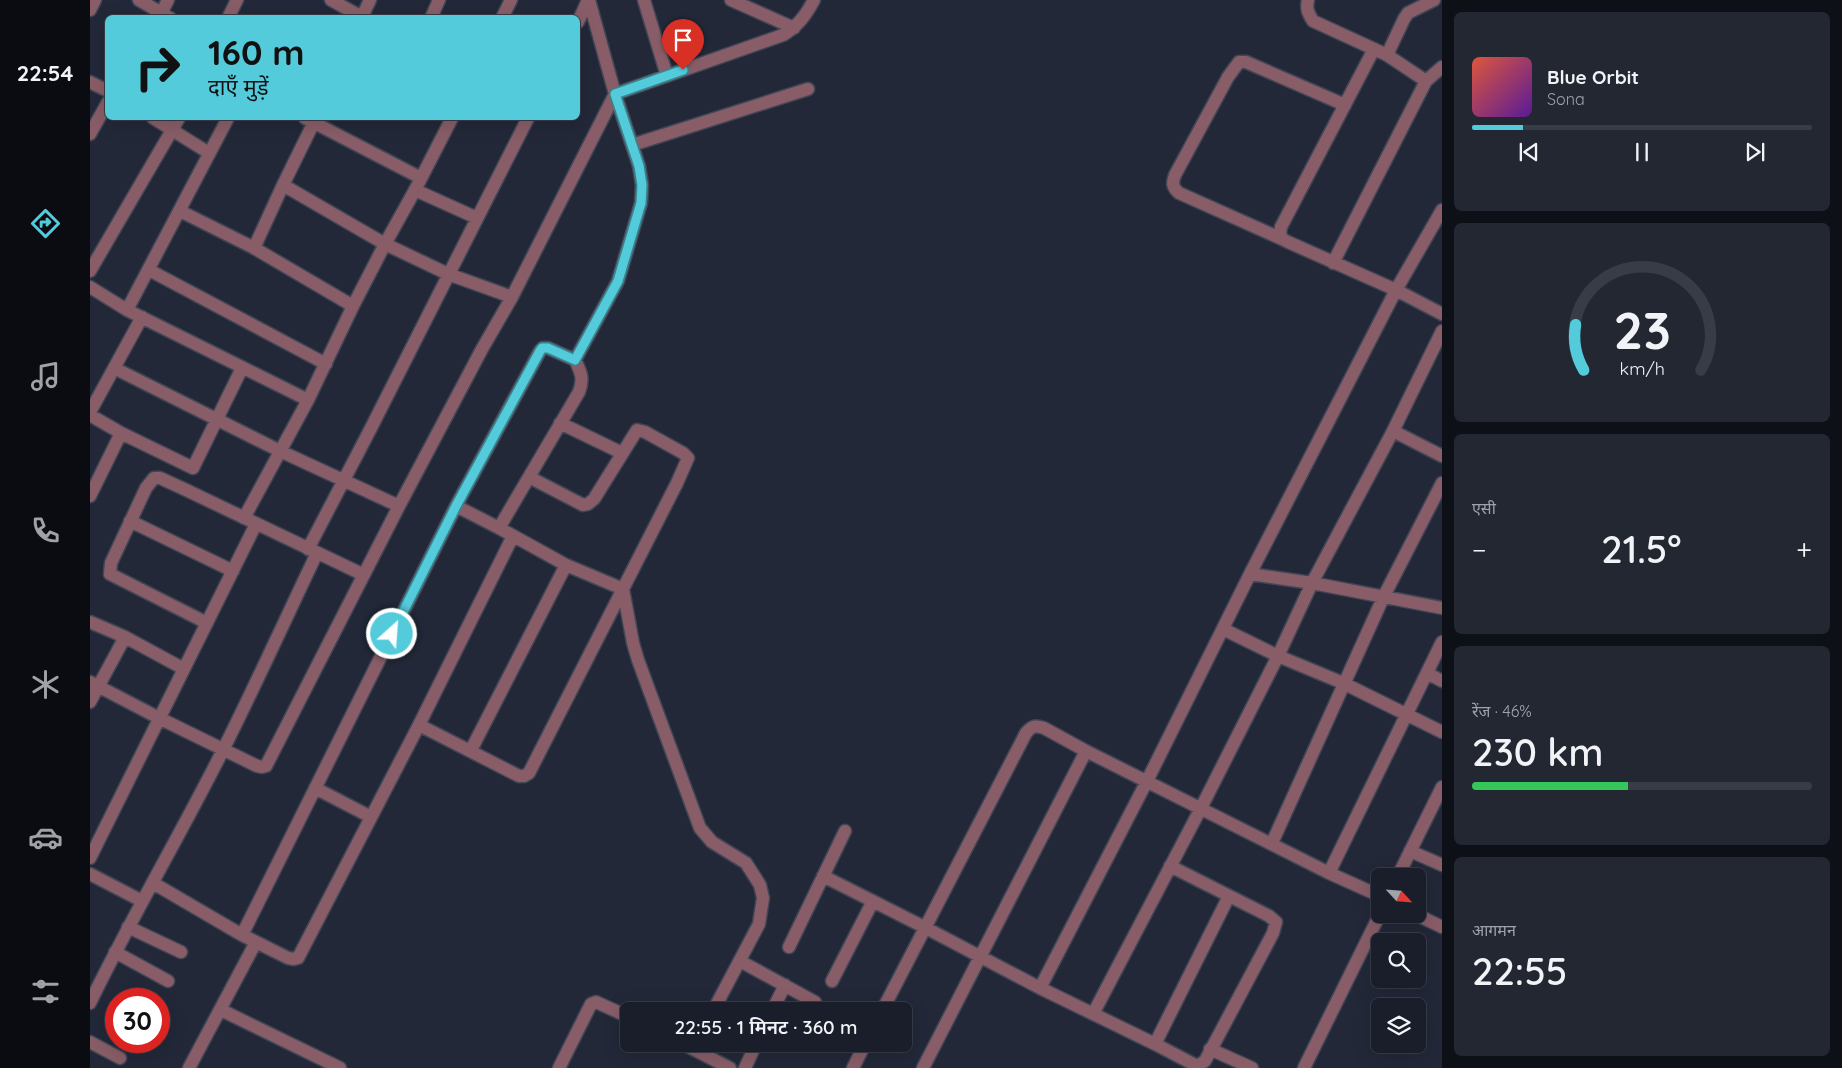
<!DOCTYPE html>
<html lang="hi">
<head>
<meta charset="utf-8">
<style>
	:root { --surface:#1a1e2a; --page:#232732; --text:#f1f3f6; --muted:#9fa2a8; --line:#383c47; --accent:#53cbdb }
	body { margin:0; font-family:Quicksand,"Noto Sans Devanagari",sans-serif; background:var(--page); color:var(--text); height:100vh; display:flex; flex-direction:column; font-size:19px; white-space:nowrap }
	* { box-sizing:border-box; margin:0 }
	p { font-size:16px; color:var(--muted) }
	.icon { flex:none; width:28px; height:28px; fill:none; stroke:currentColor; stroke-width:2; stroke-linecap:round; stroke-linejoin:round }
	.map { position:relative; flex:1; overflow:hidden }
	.drawer { display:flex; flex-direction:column; gap:12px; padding:12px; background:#0e1017; width:400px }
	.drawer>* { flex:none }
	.banner { position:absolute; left:15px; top:15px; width:475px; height:105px; border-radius:8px; box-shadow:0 5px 20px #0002,0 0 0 1px var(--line); background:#53cbdb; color:#111; overflow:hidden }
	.needle { width:32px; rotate:116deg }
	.tools { position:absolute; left:1281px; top:868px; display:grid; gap:10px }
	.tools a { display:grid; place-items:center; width:55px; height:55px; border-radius:8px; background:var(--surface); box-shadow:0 5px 20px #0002,0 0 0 1px var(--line); font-size:25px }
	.speed { position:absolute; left:15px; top:988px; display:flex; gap:10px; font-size:25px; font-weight:700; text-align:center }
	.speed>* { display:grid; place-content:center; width:65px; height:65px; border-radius:50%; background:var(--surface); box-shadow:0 5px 20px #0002,0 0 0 1px var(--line); line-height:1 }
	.speed .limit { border:8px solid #d22; background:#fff; color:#111 }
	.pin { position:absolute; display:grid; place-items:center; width:42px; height:42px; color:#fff; margin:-51px -21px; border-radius:50% 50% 50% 0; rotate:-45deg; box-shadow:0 0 5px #0007 }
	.pin .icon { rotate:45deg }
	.me { position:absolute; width:55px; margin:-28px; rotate:26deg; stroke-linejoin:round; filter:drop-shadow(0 0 4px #0008) }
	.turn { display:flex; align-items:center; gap:18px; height:105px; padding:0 20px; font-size:22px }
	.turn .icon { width:65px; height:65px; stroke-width:2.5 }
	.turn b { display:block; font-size:35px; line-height:42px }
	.big { font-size:38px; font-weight:600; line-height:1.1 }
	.drawer .tile { flex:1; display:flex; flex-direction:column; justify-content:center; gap:8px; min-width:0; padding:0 18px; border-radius:8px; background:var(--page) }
	.drawer .dial { align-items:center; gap:0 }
	.dial svg { height:130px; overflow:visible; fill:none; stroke:var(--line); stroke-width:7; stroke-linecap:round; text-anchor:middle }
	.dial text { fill:var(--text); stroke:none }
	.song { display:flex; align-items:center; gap:15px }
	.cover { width:60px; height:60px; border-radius:8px; background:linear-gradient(135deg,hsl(10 70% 55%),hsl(270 70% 35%)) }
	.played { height:5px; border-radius:2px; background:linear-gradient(90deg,var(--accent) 15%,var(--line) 15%) }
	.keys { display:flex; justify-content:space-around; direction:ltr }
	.heat { display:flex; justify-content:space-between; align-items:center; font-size:28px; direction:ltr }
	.charge { height:8px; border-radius:4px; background:linear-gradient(90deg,#34c759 46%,var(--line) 0) }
	.trip { position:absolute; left:530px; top:1002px; width:292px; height:50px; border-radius:8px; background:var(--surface); box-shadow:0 5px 20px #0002,0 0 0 1px var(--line); font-weight:600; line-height:50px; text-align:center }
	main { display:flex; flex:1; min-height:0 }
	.dock { display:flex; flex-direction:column; width:90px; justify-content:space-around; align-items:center; background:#0a0c11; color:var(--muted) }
	.dock .icon { width:35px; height:35px }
	.dock .active { color:var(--accent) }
	.dock b { font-size:22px; color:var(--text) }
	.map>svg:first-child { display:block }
</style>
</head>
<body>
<main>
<nav class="dock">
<b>22:54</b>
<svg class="icon active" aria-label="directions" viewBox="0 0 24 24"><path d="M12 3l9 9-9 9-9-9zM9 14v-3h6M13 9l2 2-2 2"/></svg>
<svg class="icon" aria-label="music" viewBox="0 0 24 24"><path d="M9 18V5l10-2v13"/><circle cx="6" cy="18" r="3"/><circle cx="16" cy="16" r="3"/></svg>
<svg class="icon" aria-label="phone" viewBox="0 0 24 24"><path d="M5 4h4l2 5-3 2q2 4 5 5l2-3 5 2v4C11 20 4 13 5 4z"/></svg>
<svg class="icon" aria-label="climate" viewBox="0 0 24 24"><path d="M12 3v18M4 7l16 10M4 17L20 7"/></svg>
<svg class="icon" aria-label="car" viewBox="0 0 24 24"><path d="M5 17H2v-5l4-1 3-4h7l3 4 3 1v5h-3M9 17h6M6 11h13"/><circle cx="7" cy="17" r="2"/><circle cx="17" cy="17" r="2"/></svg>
<svg class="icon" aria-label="filters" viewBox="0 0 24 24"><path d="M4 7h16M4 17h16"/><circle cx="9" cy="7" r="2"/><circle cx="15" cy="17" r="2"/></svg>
</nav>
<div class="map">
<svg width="1352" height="1068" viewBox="0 0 1352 1068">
	<rect width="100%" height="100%" fill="#222838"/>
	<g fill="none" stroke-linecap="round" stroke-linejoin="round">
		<defs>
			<path id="minor" d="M49 0 80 18
				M241 0 272 17 280 0
				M554 0 577 76
				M641 0 704 28
				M1218 0C1216 9 1218 13 1223 21L1297 55 1336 81
				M0 10 5 0
				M69 18 78 0
				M138 18 147 0
				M341 18 349 0
				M412 18 421 0
				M488 22 498 0
				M1284 49 1191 227 1190 233 1192 239 1198 242 1306 290 1352 314
				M1297 55 1314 19 1318 13 1344 0
				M0 82 18 91
				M63 118 119 153
				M215 118 331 178
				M0 134 18 102
				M542 145 718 89
				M193 185 295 244 358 274 422 297
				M325 190 387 218
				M90 211 164 248 263 306
				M1192 239 1089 193C1082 187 1082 183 1085 175L1138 77 1149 62H1156L1255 105
				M164 248 193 185 224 122
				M1243 263 1336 81 1352 67
				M59 270 236 364
				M0 271 89 118
				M0 287 37 310 218 400
				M37 310 138 118
				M24 368 190 451 309 506
				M0 412 52 317
				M0 415 31 433 103 468 152 368
				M470 423 532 453
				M1303 431 1352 456
				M0 496 31 433
				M366 506 409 528 476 565 533 589 543 643 548 660 610 828 622 842 656 863 670 885 673 898 669 924 623 1011
				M154 518 218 400 263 306 295 244 325 190 362 118
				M40 521 143 571
				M409 528 489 392C494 379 491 372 485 360L528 281 551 203 552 185 549 166 525 94 499 0
				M218 549 281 428 438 118
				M1160 574 1222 583 1352 608
				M0 622 35 637 94 669
				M117 623 20 574 21 563 56 488 64 478H70L94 489 274 575
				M1133 629 1188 656 1253 683 1352 732
				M1337 673 1352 681
				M0 682 69 718 167 766 172 767 176 766 309 506 392 349 422 297 525 94 693 35C708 26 716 15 724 0
				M0 702 35 637
				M329 725 429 776H434L439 773 587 483 598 458 593 453 555 432 547 430 504 499 498 504 493 505 439 477
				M381 750 476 565
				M225 788 281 817
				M1182 843 1293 598 1352 483
				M1320 851 1352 865
				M0 858 166 524
				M1239 873 1352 642
				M0 874 52 901
				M733 876 834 927 950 988 1065 1044 1107 1066 1115 1061 1183 933 1186 922 1179 916 1080 866
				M1308 876 1352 787
				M63 883 152 935 198 958 204 959 208 958 329 725 423 536
				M1325 914 1352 927
				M38 927 91 952
				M152 935 366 506 450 351 453 348H458L485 360
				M699 947 755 831
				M25 952 78 981
				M650 961 725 1002
				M742 981 783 901
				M950 988 1057 781 1160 574 1306 290 1352 210
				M0 1003C42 916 91 834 134 748 166 684 196 618 227 553
				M131 1010 250 1068
				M682 1011 695 985
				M792 1011 936 733C942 726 945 725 954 728L996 751 1239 873 1290 896
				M1003 1014 1111 808 1188 656 1222 583 1303 431 1352 331
				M0 1042 30 1058
				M593 1044 640 1068
				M1065 1044 1139 896
				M1120 1049 1162 1068
				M99 1068 166 942
				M469 1068 501 1004 506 1002 539 1017
				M655 1068 666 1044
				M763 1068 775 1044
				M833 1068 996 751
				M1214 1068 1290 914"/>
		</defs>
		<!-- minor casing -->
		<use href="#minor" stroke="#404655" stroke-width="15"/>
		<!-- minor -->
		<use href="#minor" stroke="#885d67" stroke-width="12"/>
	</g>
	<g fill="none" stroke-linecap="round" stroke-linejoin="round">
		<defs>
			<path id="route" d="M302 634 366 506 450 351 452 348H458L485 360 528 281 551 203 552 185 549 166 525 94 593 70"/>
		</defs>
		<!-- route casing -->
		<use href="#route" stroke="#36848e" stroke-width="12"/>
		<!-- route -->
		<use href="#route" stroke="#53cbdb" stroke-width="9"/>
	</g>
</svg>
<div class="tools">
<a><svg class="needle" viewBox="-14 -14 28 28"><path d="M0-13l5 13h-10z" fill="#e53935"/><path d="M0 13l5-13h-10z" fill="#9fa2a8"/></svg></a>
<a><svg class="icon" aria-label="search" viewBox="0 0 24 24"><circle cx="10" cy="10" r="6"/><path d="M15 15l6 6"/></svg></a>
<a><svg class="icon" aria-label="layers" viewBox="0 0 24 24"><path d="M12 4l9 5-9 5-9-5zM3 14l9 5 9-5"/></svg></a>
</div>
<div class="speed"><div class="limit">30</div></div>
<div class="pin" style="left:593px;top:70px;background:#d93025"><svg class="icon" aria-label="arrive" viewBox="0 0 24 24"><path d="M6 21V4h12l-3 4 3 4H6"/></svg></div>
<svg class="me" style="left:302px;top:634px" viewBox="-20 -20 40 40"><circle r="17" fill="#53cbdb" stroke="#fff" stroke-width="3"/><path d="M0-11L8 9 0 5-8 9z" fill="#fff"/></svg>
<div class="trip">22:55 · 1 मिनट · 360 m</div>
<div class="banner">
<div class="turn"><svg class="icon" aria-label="right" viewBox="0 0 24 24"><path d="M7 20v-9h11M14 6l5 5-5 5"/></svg><div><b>160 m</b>दाएँ मुड़ें</div></div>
</div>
</div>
<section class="drawer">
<div class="tile">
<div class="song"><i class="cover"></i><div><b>Blue Orbit</b><p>Sona</p></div></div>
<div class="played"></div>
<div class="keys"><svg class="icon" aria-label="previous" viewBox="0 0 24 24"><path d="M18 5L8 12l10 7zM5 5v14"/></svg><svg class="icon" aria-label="pause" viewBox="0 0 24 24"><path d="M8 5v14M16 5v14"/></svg><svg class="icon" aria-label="next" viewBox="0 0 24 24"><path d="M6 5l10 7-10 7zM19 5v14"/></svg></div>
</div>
<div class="tile dial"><svg viewBox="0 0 100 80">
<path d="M14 69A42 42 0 1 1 86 69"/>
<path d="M14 69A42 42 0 0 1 9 41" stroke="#53cbdb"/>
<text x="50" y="56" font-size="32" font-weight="700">23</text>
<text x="50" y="72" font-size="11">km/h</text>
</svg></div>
<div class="tile"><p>एसी</p>
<div class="heat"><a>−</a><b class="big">21.5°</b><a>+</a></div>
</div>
<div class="tile"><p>रेंज · 46%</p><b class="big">230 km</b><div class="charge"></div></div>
<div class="tile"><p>आगमन</p><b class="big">22:55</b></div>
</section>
</main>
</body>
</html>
